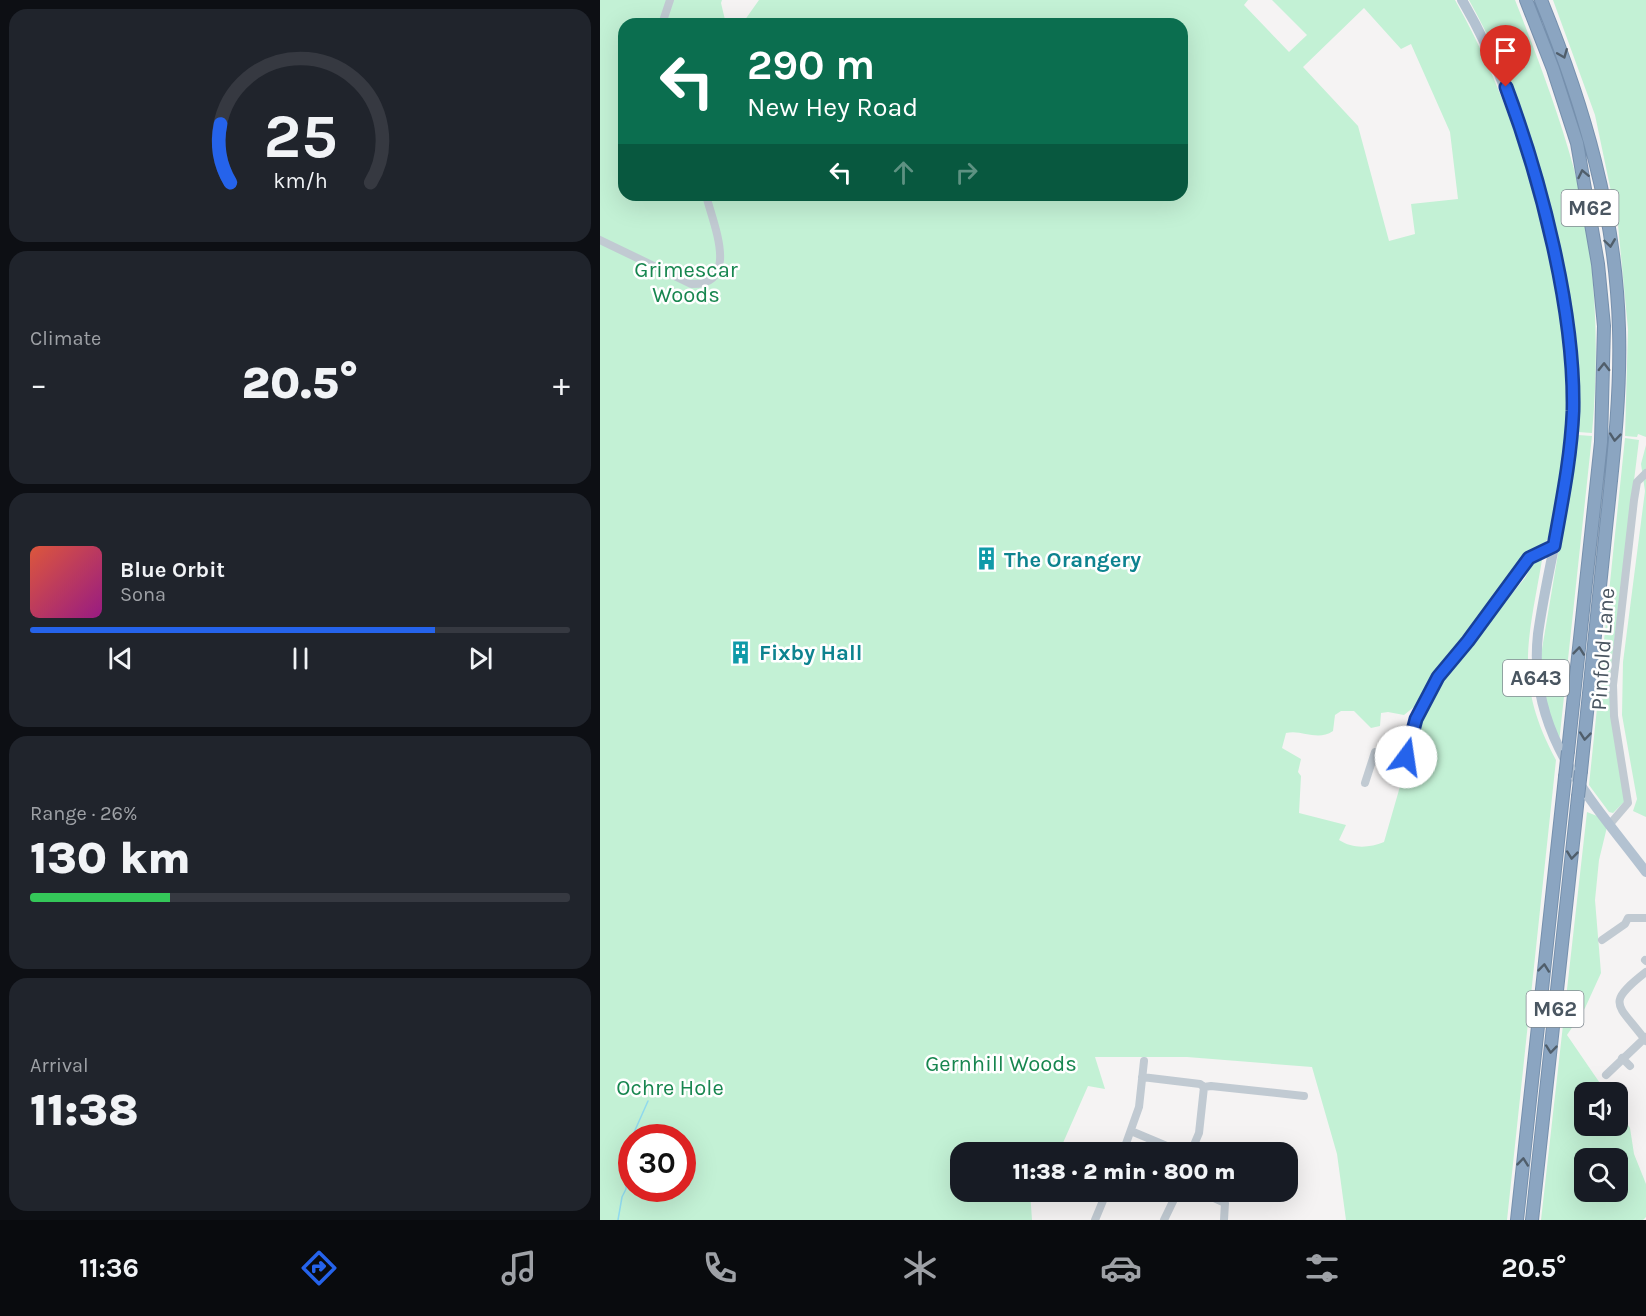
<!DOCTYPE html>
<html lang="en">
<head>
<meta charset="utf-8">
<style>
	:root { --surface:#171b24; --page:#20242c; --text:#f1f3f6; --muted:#9ea1a6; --line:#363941; --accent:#2563eb }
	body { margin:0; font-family:Karla,sans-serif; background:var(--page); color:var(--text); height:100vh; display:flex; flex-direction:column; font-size:22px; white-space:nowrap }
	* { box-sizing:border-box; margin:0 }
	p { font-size:20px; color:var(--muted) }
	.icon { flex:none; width:33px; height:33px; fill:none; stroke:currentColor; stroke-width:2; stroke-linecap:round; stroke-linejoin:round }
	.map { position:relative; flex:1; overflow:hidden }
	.side { display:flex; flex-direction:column; gap:9px; padding:9px; background:#0d0f14; width:600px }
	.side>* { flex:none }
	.hud { position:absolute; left:18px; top:18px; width:570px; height:183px; border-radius:18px; box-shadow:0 6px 24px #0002; background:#0b6e4f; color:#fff; overflow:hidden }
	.buttons { position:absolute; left:974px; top:1082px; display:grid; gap:12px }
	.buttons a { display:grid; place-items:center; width:54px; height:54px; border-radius:12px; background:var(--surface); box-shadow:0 6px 24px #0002; font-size:30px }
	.speed { position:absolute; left:18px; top:1124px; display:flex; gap:12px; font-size:30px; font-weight:700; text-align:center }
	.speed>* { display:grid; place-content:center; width:78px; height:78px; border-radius:50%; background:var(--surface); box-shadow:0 6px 24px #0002; line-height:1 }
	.speed .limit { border:9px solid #d22; background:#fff; color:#111 }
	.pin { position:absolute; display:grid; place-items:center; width:51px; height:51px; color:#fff; margin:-62px -26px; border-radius:50% 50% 50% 0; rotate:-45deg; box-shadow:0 0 6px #0007 }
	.pin .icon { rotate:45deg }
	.me { position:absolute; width:66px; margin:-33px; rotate:14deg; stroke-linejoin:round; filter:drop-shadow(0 0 4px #0008) }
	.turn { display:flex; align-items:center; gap:21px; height:126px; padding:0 30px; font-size:27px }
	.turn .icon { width:78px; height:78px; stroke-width:2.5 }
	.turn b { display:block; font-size:42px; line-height:51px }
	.lanes { display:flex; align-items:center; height:57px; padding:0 30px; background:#0003; justify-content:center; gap:30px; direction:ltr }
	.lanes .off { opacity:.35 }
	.big { font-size:45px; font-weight:800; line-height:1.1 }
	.side .widget { flex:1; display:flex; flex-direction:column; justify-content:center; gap:9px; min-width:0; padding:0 21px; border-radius:18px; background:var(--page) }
	.side .dial { align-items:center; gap:0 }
	.dial svg { height:156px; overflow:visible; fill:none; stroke:var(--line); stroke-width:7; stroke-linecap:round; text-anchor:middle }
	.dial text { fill:var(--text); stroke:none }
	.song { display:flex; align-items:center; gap:18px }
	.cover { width:72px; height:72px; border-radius:9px; background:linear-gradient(135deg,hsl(10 70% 55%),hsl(310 70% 35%)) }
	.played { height:6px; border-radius:3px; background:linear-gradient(90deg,var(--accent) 75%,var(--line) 75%) }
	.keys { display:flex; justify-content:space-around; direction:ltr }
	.heat { display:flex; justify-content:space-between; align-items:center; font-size:33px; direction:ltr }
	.charge { height:9px; border-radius:4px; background:linear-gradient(90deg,#34c759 26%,var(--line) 0) }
	.trip { position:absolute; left:350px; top:1142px; width:348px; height:60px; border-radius:18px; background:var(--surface); box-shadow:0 6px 24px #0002; font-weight:800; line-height:60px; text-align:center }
	.menu { display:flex; height:96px; justify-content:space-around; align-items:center; background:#090b0e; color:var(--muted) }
	.menu .icon { width:42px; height:42px }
	.menu .selected { color:var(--accent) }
	.menu b { font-size:27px; color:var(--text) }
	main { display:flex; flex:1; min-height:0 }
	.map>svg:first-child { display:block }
</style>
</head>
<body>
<main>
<section class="side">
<div class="widget dial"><svg viewBox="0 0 100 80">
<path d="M14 69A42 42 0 1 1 86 69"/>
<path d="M14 69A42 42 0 0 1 9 39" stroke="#2563eb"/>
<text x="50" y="56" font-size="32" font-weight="700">25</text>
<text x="50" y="72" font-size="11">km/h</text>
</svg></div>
<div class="widget"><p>Climate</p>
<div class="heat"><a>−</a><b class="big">20.5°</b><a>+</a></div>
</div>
<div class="widget">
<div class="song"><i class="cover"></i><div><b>Blue Orbit</b><p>Sona</p></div></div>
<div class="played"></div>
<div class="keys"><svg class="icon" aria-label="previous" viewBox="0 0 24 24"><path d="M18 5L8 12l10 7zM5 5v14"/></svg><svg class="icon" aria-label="pause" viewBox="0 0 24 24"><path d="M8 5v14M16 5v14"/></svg><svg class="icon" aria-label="next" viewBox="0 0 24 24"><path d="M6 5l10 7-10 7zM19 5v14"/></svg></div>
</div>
<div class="widget"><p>Range · 26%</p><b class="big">130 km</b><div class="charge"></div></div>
<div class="widget"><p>Arrival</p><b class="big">11:38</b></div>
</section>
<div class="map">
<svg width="1046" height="1220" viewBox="0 0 1046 1220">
	<rect width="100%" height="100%" fill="#f5f3f3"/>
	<!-- green -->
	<path fill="#c3f1d5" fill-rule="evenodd" d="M0 0H122L121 3 126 24H24V195H582V24H142L159 0H648L644 5 689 52 707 35 672 0H855C920 114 969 281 966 413 965 454 956 495 950 535L945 543 928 554 851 658 844 665 841 664 820 702 804 715 788 712 781 713 780 726 771 728 754 711H741L735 715 733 731C717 742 702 729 686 733L682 748 701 759 698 772 701 776 699 813 746 825 739 840C753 849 769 848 784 842L820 717 840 680 925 578 932 565 940 559 942 560C928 642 914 682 956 760L907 1220H746L737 1154 712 1067 587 1057H495L505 1089 488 1086 459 1152H360V1191H430L432 1220H0ZM764 8 801 49 811 44 850 132 858 199 811 204 815 234 789 241 758 126 703 67ZM32 1137H82V1188H32Z
		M869 0H915C937 56 958 111 974 169 996 252 1000 347 992 433L978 432C979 374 971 318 960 261 941 168 915 82 869 0Z
		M953 0H1046V437L1038 434 1037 437 1025 436 1028 329 1018 225 995 115Z
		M978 435 992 436 959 743 947 707 941 655Z
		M1025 438 1039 440 1010 676V703L1025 801 1013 813 1009 812 989 785Z
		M1046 445V817L1033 811 1037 799 1022 715 1023 662 1045 491 1041 464Z
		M987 812 997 816 1007 827 999 860 995 900 1001 973 985 1008 967 1035 1006 1092H984V1125H1017V1109L1030 1128 1034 1154 1046 1184V1217L1043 1220H941ZM984 1158H1017V1191H984Z"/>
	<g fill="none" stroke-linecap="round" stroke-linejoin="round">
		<!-- stream -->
		<path stroke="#90daee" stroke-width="1.5" d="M32 1137 48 1101
			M18 1220 22 1197 26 1189 27 1160 32 1152"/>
		<defs>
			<path id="highway" d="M926 0 953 69 977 143 998 264 1004 326 1001 442 968 751
				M941 0C984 106 1016 214 1019 329 1021 396 1013 462 1006 528 998 609 990 690 981 771
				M917 1220 965 777
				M932 1220 978 797"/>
		</defs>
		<!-- highway casing -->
		<use href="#highway" stroke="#7690ad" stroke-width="14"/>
		<!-- minor -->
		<path stroke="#c1cad2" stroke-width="8" d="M62 24 70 0
			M0 240 91 284C141 285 113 224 106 195
			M765 783 775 752 800 760 806 757 816 719 838 677 868 641 929 558 954 546
			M1010 824 1028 803 1014 716 1013 685 1034 500 1037 482 1046 473
			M1002 940 1025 924 1028 918H1046
			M1045 960 1046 961
			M1046 972C1004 1005 1018 1003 1046 1041
			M1022 1058 1030 1066
			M1006 1075 1046 1037
			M542 1077 600 1084 604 1087 599 1133 591 1152
			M604 1087 611 1086 704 1096
			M531 1131 581 1152
			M523 1152 539 1107 544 1061
			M599 1191 625 1203 624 1220
			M495 1220 507 1191
			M564 1220 578 1191"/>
		<!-- major -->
		<path stroke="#b3c2d1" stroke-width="10" d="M862 0C929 114 981 305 971 437 967 503 947 568 938 634 927 734 990 798 1046 872"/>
		<!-- highway -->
		<use href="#highway" stroke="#8ba5c1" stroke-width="12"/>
		<defs>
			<path id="highway-bridge" d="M965 777 968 751
				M978 797 981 771"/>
		</defs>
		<!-- highway-bridge casing -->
		<use href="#highway-bridge" stroke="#7690ad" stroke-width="14" stroke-linecap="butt"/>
		<!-- highway-bridge -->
		<use href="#highway-bridge" stroke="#8ba5c1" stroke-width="12"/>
	</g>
	<!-- one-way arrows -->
	<defs><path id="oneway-chevron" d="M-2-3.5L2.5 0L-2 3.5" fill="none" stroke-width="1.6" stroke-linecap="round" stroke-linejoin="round" transform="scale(1.5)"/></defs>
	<g stroke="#505e6b">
		<use href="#oneway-chevron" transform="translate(963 54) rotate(68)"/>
		<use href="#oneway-chevron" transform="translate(983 174) rotate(-102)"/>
		<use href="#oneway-chevron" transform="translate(1010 243) rotate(82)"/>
		<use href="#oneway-chevron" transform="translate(1004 367) rotate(-89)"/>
		<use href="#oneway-chevron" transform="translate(1015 437) rotate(96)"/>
		<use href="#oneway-chevron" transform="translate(979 651) rotate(-84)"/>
		<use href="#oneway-chevron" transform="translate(985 736) rotate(96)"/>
		<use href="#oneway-chevron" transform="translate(972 855) rotate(96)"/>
		<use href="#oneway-chevron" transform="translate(944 968) rotate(-84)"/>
		<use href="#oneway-chevron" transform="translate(951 1049) rotate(96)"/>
		<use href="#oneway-chevron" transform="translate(923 1162) rotate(-84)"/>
	</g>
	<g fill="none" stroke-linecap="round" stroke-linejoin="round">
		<defs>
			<path id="route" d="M806 757 816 719 838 677 868 641 929 558 954 546C962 501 971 457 973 411 975 311 941 180 906 87"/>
		</defs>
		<!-- route casing -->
		<use href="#route" stroke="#184099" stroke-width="15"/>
		<!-- route -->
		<use href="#route" stroke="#2563eb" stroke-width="10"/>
	</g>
	<!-- icons -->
	<defs>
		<symbol id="building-bare" viewBox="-9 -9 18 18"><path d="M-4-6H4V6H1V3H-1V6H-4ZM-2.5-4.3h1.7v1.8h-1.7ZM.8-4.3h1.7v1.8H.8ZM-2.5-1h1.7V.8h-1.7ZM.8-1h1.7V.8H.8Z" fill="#0f9aa8" stroke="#fff" stroke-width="2.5" paint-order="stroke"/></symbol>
	</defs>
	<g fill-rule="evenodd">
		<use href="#building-bare" x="370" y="542" width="33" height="33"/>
		<use href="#building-bare" x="124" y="636" width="33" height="33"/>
	</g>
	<g text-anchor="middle" stroke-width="5" stroke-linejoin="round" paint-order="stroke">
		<!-- shield labels -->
		<g fill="#fff" stroke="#808990" stroke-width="1.5">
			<rect x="961.5" y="190" width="57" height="36" rx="4.5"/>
			<rect x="903" y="660" width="66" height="36" rx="4.5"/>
			<rect x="926.5" y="991" width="57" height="36" rx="4.5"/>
		</g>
		<g font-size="21" font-weight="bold" fill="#4a5661">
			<text x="990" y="215">M62</text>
			<text x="936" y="685">A643</text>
			<text x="955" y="1016">M62</text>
		</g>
		<!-- park labels -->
		<g font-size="22" fill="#17864f" stroke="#fff">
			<text x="86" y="277">Grimescar<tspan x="86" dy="25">Woods</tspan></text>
			<text x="401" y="1071">Gernhill Woods</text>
			<text x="70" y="1095">Ochre Hole</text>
		</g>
		<!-- culture labels -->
		<g font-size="22" font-weight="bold" fill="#0d838f" stroke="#fff" text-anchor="start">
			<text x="404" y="567">The Orangery</text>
			<text x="159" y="660">Fixby Hall</text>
		</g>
		<!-- street labels -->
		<g font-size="22" fill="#4a5661" stroke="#fff">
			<text transform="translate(1002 649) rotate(-86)" y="8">Pinfold Lane</text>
		</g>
	</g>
</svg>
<div class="buttons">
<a><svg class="icon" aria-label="sound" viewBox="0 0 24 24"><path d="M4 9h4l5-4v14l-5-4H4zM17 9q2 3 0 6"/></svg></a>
<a><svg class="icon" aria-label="search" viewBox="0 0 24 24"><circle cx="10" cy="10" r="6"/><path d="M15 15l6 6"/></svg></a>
</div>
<div class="speed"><div class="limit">30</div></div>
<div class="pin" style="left:906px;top:87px;background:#d93025"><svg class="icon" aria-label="arrive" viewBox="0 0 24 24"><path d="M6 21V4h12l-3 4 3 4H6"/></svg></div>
<svg class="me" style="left:806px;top:757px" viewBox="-20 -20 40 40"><circle r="19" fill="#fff"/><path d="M0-13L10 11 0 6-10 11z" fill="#2563eb"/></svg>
<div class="trip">11:38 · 2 min · 800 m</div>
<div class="hud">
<div class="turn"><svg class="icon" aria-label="left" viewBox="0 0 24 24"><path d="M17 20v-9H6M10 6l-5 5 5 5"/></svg><div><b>290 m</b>New Hey Road</div></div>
<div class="lanes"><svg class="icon" aria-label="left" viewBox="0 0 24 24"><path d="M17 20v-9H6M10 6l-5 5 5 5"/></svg><svg class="icon off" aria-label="ahead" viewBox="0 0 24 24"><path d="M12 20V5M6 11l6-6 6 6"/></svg><svg class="icon off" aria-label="right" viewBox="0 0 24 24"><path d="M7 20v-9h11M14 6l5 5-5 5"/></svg></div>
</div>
</div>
</main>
<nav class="menu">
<b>11:36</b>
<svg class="icon selected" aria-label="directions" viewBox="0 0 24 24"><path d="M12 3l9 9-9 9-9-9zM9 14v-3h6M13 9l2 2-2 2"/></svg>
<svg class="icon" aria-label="music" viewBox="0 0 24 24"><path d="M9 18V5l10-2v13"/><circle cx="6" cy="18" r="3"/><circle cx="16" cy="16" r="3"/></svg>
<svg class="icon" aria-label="phone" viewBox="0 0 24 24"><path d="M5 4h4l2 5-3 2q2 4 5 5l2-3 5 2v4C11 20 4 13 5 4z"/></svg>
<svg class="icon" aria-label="climate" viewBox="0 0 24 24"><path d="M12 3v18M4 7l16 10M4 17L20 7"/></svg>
<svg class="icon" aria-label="car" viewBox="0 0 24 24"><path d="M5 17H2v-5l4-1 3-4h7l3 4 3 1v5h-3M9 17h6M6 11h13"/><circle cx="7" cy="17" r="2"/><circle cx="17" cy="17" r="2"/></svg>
<svg class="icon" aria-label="filters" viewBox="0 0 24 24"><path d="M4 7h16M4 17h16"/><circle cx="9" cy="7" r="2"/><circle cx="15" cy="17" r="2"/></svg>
<b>20.5°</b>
</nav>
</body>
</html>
